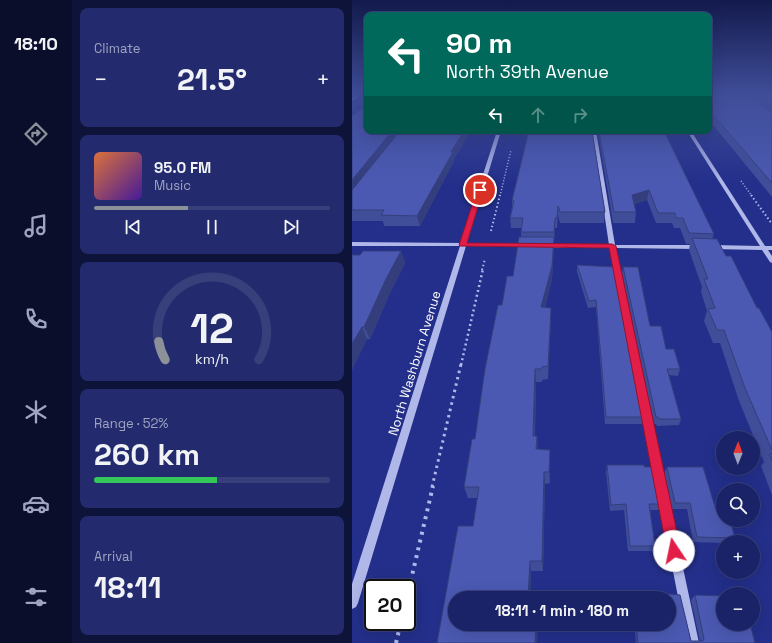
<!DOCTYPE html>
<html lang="en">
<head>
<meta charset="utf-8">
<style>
	:root { --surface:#1a2368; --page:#232b6e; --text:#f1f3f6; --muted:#9fa4c0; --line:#38407c; --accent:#8c9099 }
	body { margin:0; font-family:"Space Grotesk",sans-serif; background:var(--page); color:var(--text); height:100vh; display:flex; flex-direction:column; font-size:15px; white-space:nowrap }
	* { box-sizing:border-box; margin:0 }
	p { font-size:13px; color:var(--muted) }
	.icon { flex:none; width:22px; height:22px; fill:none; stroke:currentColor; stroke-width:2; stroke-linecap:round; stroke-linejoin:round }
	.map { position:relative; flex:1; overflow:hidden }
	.side { display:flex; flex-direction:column; gap:8px; padding:8px; background:#0e1339; width:280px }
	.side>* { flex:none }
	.hud { position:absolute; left:12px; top:12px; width:348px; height:122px; border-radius:8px; box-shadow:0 4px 16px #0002,0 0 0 1px var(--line); background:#00695c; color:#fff; overflow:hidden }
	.needle { width:26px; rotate:1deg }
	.buttons { position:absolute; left:364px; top:431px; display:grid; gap:8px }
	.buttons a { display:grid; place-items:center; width:44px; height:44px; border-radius:50%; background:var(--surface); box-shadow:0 4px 16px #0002,0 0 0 1px var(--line); font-size:20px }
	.speed { position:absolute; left:12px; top:579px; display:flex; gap:8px; font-size:20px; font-weight:700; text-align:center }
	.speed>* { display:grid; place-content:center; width:52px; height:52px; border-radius:50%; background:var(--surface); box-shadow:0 4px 16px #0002,0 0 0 1px var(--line); line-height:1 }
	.speed .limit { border:2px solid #111; border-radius:6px; background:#fff; color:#111 }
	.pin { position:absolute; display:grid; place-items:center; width:34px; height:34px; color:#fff; margin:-17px; border:2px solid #fff; border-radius:50%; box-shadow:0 1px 4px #0007 }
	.me { position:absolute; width:44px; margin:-22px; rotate:349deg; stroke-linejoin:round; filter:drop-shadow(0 0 3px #0008) }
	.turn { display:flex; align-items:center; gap:14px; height:84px; padding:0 16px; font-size:18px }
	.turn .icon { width:52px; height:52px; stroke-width:2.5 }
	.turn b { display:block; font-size:28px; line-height:34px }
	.lanes { display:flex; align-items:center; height:38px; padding:0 16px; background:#0003; justify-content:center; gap:20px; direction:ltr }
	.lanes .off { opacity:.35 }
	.big { font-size:30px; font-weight:700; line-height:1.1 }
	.side .tile { flex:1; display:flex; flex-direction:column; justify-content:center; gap:6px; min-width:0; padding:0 14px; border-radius:8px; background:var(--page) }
	.side .dial { align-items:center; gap:0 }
	.dial svg { height:104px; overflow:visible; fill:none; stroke:var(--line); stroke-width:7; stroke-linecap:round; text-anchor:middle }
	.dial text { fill:var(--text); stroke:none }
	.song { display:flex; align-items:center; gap:12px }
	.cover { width:48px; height:48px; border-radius:6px; background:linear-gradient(135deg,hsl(20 70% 55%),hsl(260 70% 35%)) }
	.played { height:4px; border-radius:2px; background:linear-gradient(90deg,var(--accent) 40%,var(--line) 40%) }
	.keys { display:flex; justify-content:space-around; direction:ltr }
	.heat { display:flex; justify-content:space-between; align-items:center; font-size:22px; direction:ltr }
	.charge { height:6px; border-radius:3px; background:linear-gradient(90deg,#34c759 52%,var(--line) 0) }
	.trip { position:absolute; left:96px; top:591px; width:228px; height:40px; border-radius:20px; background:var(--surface); box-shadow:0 4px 16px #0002,0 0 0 1px var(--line); font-weight:700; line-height:40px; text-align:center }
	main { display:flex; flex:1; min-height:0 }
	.menu { display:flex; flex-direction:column; width:72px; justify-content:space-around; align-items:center; background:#0a0e2a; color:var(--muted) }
	.menu .icon { width:28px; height:28px }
	.menu .current { color:var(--accent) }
	.menu b { font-size:18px; color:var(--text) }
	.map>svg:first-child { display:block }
</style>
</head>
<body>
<main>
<nav class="menu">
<b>18:10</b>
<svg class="icon current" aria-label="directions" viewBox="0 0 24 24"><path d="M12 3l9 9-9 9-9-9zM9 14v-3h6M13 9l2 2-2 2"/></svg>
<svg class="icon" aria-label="music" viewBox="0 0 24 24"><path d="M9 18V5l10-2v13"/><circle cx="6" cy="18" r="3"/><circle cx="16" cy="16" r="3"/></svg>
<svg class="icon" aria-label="phone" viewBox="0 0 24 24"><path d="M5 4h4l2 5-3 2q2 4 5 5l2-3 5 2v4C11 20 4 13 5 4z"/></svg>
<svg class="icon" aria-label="climate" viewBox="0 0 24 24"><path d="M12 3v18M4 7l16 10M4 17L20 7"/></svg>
<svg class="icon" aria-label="car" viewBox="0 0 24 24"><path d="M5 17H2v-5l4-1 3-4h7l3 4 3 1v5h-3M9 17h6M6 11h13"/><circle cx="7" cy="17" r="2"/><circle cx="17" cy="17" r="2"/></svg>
<svg class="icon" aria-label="filters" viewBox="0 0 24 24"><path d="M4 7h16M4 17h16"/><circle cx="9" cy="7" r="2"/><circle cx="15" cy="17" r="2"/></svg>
</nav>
<section class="side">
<div class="tile"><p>Climate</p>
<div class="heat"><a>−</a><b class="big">21.5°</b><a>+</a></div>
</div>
<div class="tile">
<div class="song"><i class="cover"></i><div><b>95.0 FM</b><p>Music</p></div></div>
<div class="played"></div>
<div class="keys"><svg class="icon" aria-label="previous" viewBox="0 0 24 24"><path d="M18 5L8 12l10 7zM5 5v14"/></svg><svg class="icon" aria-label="pause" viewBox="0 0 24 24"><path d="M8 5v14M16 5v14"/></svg><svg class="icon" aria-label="next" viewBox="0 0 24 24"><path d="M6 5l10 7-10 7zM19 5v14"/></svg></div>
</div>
<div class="tile dial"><svg viewBox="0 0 100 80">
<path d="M14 69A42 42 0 1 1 86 69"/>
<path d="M14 69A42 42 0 0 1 9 55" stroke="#8c9099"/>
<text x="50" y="56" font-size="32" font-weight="700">12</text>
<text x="50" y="72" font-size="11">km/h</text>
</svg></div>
<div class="tile"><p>Range · 52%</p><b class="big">260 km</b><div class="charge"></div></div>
<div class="tile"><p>Arrival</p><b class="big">18:11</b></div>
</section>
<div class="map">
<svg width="420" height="643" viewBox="0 0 420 643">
	<rect width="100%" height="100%" fill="#232f8a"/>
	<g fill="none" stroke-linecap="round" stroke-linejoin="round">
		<!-- path-far4 -->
		<path stroke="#b0b8ea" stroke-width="1.5" stroke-dasharray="1 2" stroke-linecap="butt" d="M389 181 400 196
			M148 196 159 150"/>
		<!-- path-far3 -->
		<path stroke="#b0b8ea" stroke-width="2" stroke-dasharray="1.5 2.5" stroke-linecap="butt" d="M399 195 420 224
			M139 231 148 195
			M130 270 133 259"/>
		<!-- path-far2 -->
		<path stroke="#b0b8ea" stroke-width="2.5" stroke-dasharray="2 3" stroke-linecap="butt" d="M109 365 131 269"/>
		<!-- path-far1 -->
		<path stroke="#b0b8ea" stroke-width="3" stroke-dasharray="2.5 4" stroke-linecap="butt" d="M80 487 109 364"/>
		<!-- path -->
		<path stroke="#b0b8ea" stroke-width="4" stroke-dasharray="3 5" stroke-linecap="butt" d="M55 597 81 486
			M44 643 49 622"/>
		<!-- minor -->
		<path fill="#b0b8ea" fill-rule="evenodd" d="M7 93H10L0 101V99Z
			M145 131H149L115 243H174L177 245 174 247 114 246 6 603 4 607 0 609V584L108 246H0V242L109 243Z
			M240 131H244L263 245H346L349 247 346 249 263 248 347 643H335L258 248H192L189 246 192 244 257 245Z
			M335 131H339L413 246H420V250H416L420 256V263L418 262 410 250 360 249 357 247 360 245 408 246Z"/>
	</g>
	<!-- wall -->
	<path fill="#404d99" d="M357 93H420V197L357 120Z
		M15 103V131H116V135L102 159V161L68 226H32L31 221H0V116L10 108V107Z
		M174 131H240L253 212 252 223H208L206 216 205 228H203L200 279 193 308H199V320L196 379 190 380V382H184L183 436H185L186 449 198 450V483L193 484 191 571H179L178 598H103V624H186L185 643H85L106 526H121L125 498H116L112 487 120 439H123L133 369 146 305H150L155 276H161L167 237H169V228H159L158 218 160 207V200L175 138Z
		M246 131H312L362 234 360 239 374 256 420 332V495L409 466 412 462 387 401 368 343H361L352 321 355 311 349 292 350 287 337 250 338 244H334L328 228H322L320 223H304L295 200 282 204 284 212 283 223H261Z
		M49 251 53 263 39 291 18 339H15L0 370V255H8Z
		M225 265 262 267 292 417 291 424H253L244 307 236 308 225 272Z
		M271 267 298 326 328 369 326 376 317 375 329 419 327 425 305 426 304 424H302L270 273Z
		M255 465 292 467 310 504 307 510H298L303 546 300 551H276L272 510 258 511 254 472Z
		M315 467 364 510 383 538 380 542H371V543L341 542 335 509H320L312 473Z
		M282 591 328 595 339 641H348L339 600 343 595 371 596V624H398L403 643H284L282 624H317V598H280V596Z"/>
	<!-- shaded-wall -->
	<path fill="#343e7d" d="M40 131H49L0 195V180Z
		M112 131H116V135L102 159V161L68 226 65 216 99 152Z
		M297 190 295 200 279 205 280 195Z
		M206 206V216L205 228V218Z
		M203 218V228L202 243V232Z
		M202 237V249L200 279 190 320 189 307Z
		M49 251 53 263 39 291 18 339 12 327 34 279Z
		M199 308V320L196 379V366Z
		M10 327 15 339 0 370V344Z
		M183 369 184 382 182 448 181 436Z
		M185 436 186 448 185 461 184 449Z
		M198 450V483L197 472Z
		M192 472 193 484 191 571 190 561Z
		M178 561 179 571 178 598H176Z
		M184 624H186L185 643H183Z"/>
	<!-- building -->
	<path fill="#4b59b2" stroke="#343e7d" d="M357 93H397L420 113V183L357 110Z
		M404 93H420V106Z
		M15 103V131H40L0 180V116L12 107H10Z
		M48 131H112L99 152H101L65 216 29 215 32 210H0V190Z
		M177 131H240L253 212H208L206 206 205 218H203L202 232H169L171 218H158L162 201 160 200Z
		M247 131H312L362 234 337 233 331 218H324L323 213H306L297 190 280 195 284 212H262Z
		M167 237H202L200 266 189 307 199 308 196 366 190 367 189 369H183L181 436H185L184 449 198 450 197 472H192L190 561H178L176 598H103V624H184L183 643H85L106 526H121L127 487H112L120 439H123L133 369 146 305H150L155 276H161Z
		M340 238 365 239 374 256H379L405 308H407L420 332V450L393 388 372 330H365L356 309 363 308 352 279H356Z
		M11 251H49L34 279 12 327H10L0 344V255H8Z
		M225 265 262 267 292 417H254L244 300 237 301Z
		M271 267H286L298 326H309L314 349H322L328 369H315L329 419H307L306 417H304Z
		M417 454H420V461Z
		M255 465H292V467H302L310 504H297L303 546H278L274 504 259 505Z
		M315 467H351L364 510H371V520H378L383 538 345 537 338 503H323Z
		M282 591 328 595 339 641H351L352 639 343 595 371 596V624H398L403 643H286L284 624H317V598H282Z"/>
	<!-- sky -->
	<linearGradient id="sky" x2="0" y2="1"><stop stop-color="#131a4c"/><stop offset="0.51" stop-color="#3f4d98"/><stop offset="1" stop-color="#3f4d98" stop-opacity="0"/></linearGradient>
	<rect width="420" height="183" fill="url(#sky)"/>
	<!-- route -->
	<path fill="#e11d48" stroke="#92132f" d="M128 188 131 190 115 243 260 244 264 246 329 551 327 557 322 559 317 557 315 551 257 248 108 246 107 245 125 190Z"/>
	<g text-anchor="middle" stroke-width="4" stroke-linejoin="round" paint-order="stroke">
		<!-- street labels -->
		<g font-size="13" fill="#fff" stroke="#232f8a">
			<text transform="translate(62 363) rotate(-73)" y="5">North Washburn Avenue</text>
		</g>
	</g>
</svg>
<div class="buttons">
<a><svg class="needle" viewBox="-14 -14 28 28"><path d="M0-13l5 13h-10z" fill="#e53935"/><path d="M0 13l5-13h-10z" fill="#9fa4c0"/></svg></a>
<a><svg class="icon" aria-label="search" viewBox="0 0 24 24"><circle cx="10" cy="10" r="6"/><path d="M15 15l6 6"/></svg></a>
<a>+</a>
<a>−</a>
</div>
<div class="speed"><div class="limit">20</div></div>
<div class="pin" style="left:128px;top:190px;background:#d93025"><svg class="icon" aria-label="arrive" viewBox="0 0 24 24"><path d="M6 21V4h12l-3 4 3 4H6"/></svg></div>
<svg class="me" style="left:322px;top:551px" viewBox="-20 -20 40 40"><circle r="19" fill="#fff"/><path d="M0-13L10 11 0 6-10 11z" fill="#e11d48"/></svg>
<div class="trip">18:11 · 1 min · 180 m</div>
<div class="hud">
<div class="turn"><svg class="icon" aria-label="left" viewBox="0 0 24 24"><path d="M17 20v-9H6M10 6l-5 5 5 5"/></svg><div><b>90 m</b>North 39th Avenue</div></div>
<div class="lanes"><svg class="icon" aria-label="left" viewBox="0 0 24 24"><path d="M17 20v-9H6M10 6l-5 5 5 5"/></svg><svg class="icon off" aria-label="ahead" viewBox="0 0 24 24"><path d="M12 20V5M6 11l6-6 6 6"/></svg><svg class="icon off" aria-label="right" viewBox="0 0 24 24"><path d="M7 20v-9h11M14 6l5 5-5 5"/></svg></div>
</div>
</div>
</main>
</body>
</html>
